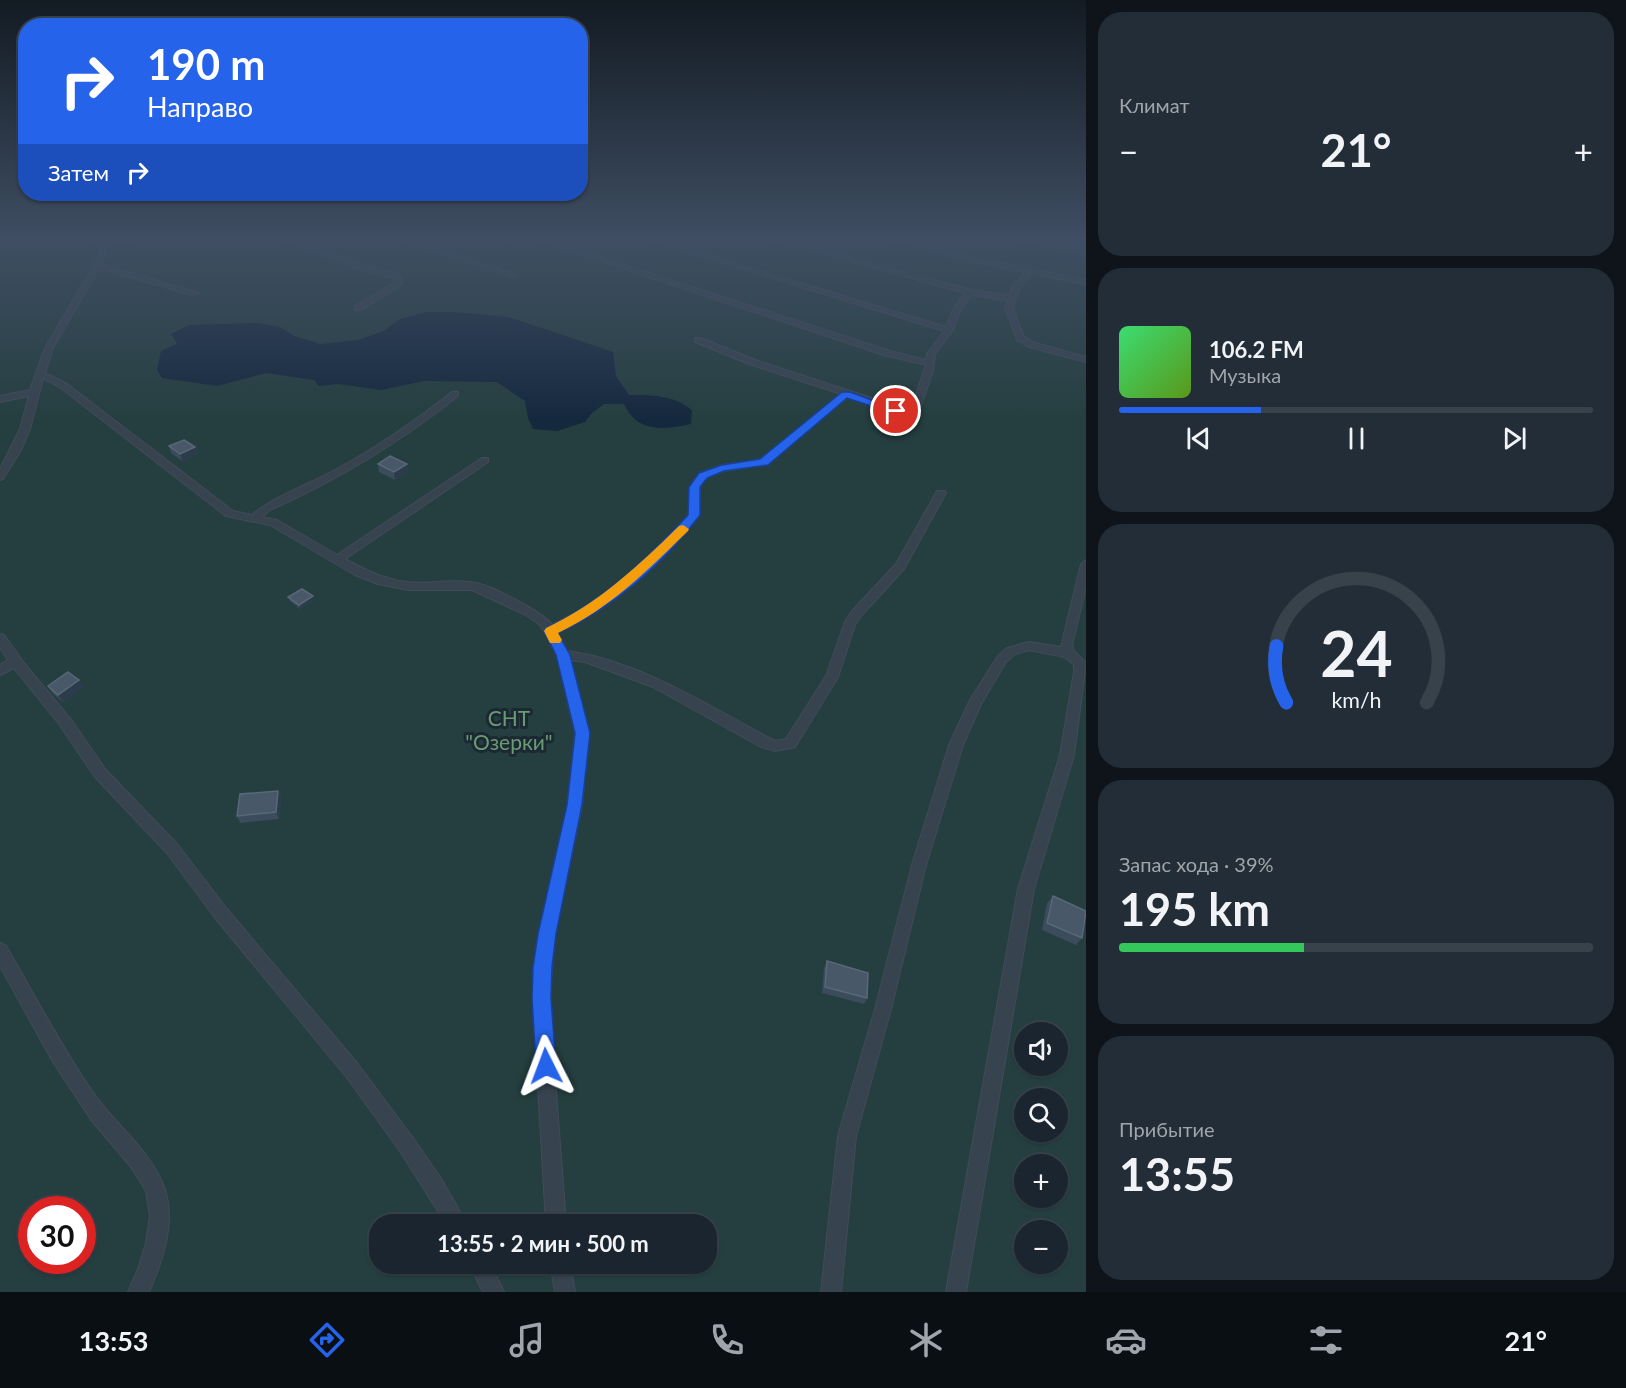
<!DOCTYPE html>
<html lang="ru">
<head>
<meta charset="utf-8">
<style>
	:root { --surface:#1a252f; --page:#232d37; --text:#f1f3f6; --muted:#9fa5aa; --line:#38424b; --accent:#2563eb }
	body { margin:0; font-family:Lato,sans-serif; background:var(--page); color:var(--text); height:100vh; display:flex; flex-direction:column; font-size:22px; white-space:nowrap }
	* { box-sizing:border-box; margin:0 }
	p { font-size:20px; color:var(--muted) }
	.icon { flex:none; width:33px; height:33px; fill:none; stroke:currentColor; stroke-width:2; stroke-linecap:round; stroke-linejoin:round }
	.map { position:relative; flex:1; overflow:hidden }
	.sheet { display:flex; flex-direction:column; gap:12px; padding:12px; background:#0e141a; width:540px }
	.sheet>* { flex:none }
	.top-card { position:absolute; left:18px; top:18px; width:570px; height:183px; border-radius:24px; box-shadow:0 2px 4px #0004,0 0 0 2px var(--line); background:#2563eb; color:#fff; overflow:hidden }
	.buttons { position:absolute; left:1014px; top:1022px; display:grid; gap:12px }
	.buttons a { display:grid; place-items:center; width:54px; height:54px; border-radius:50%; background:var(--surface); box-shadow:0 2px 4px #0004,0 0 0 2px var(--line); font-size:30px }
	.speed { position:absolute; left:18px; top:1196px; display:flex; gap:12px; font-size:30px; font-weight:700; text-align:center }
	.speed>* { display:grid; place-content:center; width:78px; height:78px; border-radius:50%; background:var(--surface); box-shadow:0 2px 4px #0004,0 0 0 2px var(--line); line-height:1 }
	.speed .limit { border:9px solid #d22; background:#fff; color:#111 }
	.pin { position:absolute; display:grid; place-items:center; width:51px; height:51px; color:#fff; margin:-26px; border:3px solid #fff; border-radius:50%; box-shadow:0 2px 6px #0007 }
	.me { position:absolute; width:66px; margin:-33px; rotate:357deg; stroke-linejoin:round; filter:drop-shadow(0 0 4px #0008) }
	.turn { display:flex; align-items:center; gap:21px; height:126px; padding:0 30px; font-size:27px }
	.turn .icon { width:78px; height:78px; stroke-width:2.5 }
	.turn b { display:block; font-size:42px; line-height:51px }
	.then { display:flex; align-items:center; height:57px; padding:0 30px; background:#0003; gap:12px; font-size:22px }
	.big { font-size:45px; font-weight:700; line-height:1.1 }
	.sheet .widget { flex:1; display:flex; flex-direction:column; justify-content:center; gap:9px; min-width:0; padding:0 21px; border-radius:24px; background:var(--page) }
	.sheet .dial { align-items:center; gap:0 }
	.dial svg { height:156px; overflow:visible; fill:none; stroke:var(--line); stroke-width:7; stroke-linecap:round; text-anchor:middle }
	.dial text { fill:var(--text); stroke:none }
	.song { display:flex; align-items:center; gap:18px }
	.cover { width:72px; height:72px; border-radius:9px; background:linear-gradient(135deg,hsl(140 70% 55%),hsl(90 70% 35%)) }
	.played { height:6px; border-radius:3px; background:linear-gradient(90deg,var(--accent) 30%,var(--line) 30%) }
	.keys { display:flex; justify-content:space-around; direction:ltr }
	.heat { display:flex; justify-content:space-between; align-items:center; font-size:33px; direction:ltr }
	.charge { height:9px; border-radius:4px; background:linear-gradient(90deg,#34c759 39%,var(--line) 0) }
	.trip { position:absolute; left:369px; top:1214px; width:348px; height:60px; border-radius:24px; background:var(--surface); box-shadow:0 2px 4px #0004,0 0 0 2px var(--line); font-weight:700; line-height:60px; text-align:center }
	.tab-bar { display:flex; height:96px; justify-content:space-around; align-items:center; background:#0a0f13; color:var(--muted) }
	.tab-bar .icon { width:42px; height:42px }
	.tab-bar .on { color:var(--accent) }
	.tab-bar b { font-size:27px; color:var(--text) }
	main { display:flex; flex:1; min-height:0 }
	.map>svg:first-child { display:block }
</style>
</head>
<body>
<main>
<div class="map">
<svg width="1086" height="1292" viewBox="0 0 1086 1292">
	<rect width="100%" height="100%" fill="#23313f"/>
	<!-- green -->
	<path fill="#253f40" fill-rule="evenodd" d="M0 239H1086V1292H0ZM1024 1032H1058V1065H1024ZM1024 1098H1058V1131H1024ZM1024 1164H1058V1197H1024ZM32 1209H82V1260H32ZM380 1224H706V1263H380ZM1024 1230H1058V1263H1024Z"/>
	<!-- water -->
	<path fill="#15293e" d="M426 312H455L509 317 613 352 616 376 629 395C654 395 672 395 692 410L691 424C664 430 637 433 624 404H604L592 413 585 422 557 431 533 429 528 418 525 401 497 382 424 381 381 390 339 384 319 386 314 380 266 373 217 386 162 378 157 370 161 351 177 344 171 334 189 325 259 323 280 327 294 336 321 344 358 340 384 331 400 319Z"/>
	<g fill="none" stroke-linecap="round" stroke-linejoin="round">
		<defs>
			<path id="minor" d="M90 239 99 241 141 239 103 245 105 247V257L101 264 199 293 192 295 99 268 53 348 45 373 67 384 233 511 252 515C273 497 312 483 337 469 378 447 415 421 452 392H458V396C400 442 338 480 270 510L262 517 277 520 337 555 482 458H488V462L345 559C365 570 384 579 406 582 428 585 454 578 476 583 492 586 543 612 552 625L583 609 604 595 663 545 689 515 690 487 700 473 722 465 761 460 841 394 752 365 695 342V338H701L758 361 902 408 912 407 926 365 884 355 534 239H544L890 351 926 360 927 354 944 331 645 239H655L946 327 953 309 965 293 770 239H781L971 290 1009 296 1012 287 1025 272 963 260 891 239H902L964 256 1086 280V284L1032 274 1020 288 1013 308 1024 337 1035 343 1086 357V362L1029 347 1017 340 1005 308 1008 301 972 295 961 309 953 330 935 354 933 371 919 411 901 414 848 397 767 464 724 471 707 477 700 487 699 515 671 549 612 600 591 615 557 633 567 651C637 660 709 706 771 739L775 741 786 739 826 676 845 622 852 611 896 564 937 491H945L946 493 904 569 860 617 855 625 838 677 795 747 775 751 761 747 653 687 585 662 570 660 589 733 582 805 555 934 549 998 566 1224H546L533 998 539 934 568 805 575 733 557 655 545 633 540 625 526 615 472 590H408L378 584 355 575 270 525 226 516 61 388 43 378 30 429 21 450 3 479 0 480V469L20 429 29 396 0 402V396L30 390 45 348 99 257V248Z
				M282 239H291L367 266 400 275 402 284 361 310H355V306L394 283V278L361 270Z
				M397 239H407L518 275 511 277Z
				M1014 239H1027L1086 251V255Z
				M1086 560V587L1072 645 1074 651 1086 663 1074 755 1034 889 966 1292H946L1018 889 1060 755 1074 672V665L1065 657 1029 650 1015 654 1006 662 981 704 963 745 926 865 891 1009 856 1136 841 1292H821L838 1136 875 1009 912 865 949 745 970 700 998 656 1007 648 1029 642 1061 647 1081 564Z
				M0 634 4 635 24 663 72 721 105 769 177 844 227 909 357 1063 413 1138 440 1177 467 1224H446L400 1151 345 1075 216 919 167 853 95 777 57 721 14 668 0 675V665L8 660 0 648Z
				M0 943 6 946C34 994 60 1045 92 1091 115 1125 152 1151 165 1190 176 1223 162 1262 149 1292H128L138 1269 146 1243 150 1216 146 1191 132 1168 92 1121 53 1062 0 966Z
				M469 1263H490L504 1292H483Z
				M550 1263H570L575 1292H555Z"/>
		</defs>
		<!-- minor casing -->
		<use href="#minor" stroke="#404c58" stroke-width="2"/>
		<!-- minor -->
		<use href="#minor" fill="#37434f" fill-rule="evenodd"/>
	</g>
	<!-- wall -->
	<path fill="#3b4c5c" d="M169 446 195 447 197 454 182 461 171 453Z
		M378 464 408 471 395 480 379 472Z
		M288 597 314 600 300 609 290 601Z
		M79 680 83 687 63 702 52 693 48 686Z
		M278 791 281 798 279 819 240 823 237 816Z
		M1053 896 1082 938 1076 945 1042 930 1047 903Z
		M827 961 867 998 864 1004 822 993 824 968Z"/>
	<!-- shaded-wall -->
	<path fill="#2c3c4c" d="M195 447 197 454 182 461 180 454Z
		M407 464 408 471 395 480 394 472Z
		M313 596 314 600 300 609 299 605Z
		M79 680 83 687 63 702 58 695Z
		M278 791 281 798 279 819 276 812Z"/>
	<!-- building -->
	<path fill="#485868" stroke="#596877" stroke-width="1.5" d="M184 440 195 447 180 454 169 446Z
		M390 456 407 464 394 472 378 464Z
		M302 589 313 596 299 605 288 597Z
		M68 672 79 680 58 695 48 686Z
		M278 791 276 812 237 816 240 794Z
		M1053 896 1086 911 1082 938 1047 923Z
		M827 961 868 973 867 998 825 987Z"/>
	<!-- sky -->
	<linearGradient id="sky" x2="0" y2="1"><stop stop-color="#131b23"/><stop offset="0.57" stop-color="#3f4e63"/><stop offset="1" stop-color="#3f4e63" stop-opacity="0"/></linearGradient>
	<rect width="1086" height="420" fill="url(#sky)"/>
	<!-- route -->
	<path fill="#2563eb" stroke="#184099" stroke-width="1.5" d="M842 392H850L901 411 896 414 847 398 768 465 724 471 707 478 700 487V515C664 563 613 608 558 633L570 655 590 733 582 805 556 934 552 967 551 998 556 1066 553 1073 546 1076 539 1073 536 1066 532 998 533 967 538 934 567 805 575 733 556 655 544 631 546 628C603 602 646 560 688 515L689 487 699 473 722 465 760 459Z"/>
	<!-- slow -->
	<path fill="#f59e0b" d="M683 525 689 529 688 531C648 570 609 609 558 633L562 640 560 643H550L544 631 546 628C598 604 638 566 679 526Z"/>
	<g text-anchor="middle" stroke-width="6" stroke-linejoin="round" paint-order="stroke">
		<!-- park labels -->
		<g font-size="21" fill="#699c71" stroke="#1c2834">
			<text x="509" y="726">СНТ<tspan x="509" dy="24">"Озерки"</tspan></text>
		</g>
	</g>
</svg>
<div class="buttons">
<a><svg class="icon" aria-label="sound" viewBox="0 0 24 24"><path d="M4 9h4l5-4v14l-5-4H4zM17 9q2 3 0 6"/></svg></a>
<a><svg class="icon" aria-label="search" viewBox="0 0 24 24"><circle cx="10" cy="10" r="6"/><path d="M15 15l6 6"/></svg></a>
<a>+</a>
<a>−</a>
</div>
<div class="speed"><div class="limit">30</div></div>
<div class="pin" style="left:896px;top:411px;background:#d93025"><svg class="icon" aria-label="arrive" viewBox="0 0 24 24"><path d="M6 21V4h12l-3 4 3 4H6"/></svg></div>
<svg class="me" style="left:546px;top:1066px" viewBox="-20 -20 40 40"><path d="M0-17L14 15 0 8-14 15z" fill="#2563eb" stroke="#fff" stroke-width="4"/></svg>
<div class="trip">13:55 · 2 мин · 500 m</div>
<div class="top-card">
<div class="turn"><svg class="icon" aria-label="right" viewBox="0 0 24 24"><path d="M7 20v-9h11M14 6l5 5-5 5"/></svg><div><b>190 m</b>Направо</div></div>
<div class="then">Затем<svg class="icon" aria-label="right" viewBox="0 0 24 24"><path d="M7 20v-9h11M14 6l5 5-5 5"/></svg></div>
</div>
</div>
<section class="sheet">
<div class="widget"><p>Климат</p>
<div class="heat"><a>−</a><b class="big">21°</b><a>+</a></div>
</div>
<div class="widget">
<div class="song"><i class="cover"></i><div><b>106.2 FM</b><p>Музыка</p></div></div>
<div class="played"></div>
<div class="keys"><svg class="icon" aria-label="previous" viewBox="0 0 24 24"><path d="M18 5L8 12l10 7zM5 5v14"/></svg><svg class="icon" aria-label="pause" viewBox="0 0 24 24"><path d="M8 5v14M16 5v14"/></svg><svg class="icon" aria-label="next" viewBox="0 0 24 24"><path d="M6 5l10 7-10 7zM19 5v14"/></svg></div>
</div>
<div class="widget dial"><svg viewBox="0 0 100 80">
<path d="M14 69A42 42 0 1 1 86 69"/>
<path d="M14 69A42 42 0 0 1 9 40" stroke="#2563eb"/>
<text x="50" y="56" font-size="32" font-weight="700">24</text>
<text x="50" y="72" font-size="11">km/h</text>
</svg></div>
<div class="widget"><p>Запас хода · 39%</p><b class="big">195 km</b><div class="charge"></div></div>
<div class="widget"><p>Прибытие</p><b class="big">13:55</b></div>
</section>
</main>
<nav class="tab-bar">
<b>13:53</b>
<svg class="icon on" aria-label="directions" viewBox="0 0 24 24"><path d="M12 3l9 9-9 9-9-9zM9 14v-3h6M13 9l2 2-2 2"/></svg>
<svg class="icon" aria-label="music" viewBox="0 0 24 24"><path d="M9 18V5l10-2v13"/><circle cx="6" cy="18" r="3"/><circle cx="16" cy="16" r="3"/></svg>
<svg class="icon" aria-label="phone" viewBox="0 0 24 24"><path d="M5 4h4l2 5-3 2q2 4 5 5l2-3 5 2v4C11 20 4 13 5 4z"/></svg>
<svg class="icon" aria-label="climate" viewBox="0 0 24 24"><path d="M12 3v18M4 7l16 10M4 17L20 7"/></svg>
<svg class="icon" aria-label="car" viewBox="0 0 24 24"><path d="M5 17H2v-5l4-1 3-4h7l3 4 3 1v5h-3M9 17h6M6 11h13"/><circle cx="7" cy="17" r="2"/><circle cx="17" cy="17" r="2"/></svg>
<svg class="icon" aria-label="filters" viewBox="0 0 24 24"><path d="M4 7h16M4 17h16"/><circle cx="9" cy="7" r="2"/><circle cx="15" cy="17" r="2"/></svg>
<b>21°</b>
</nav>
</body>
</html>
